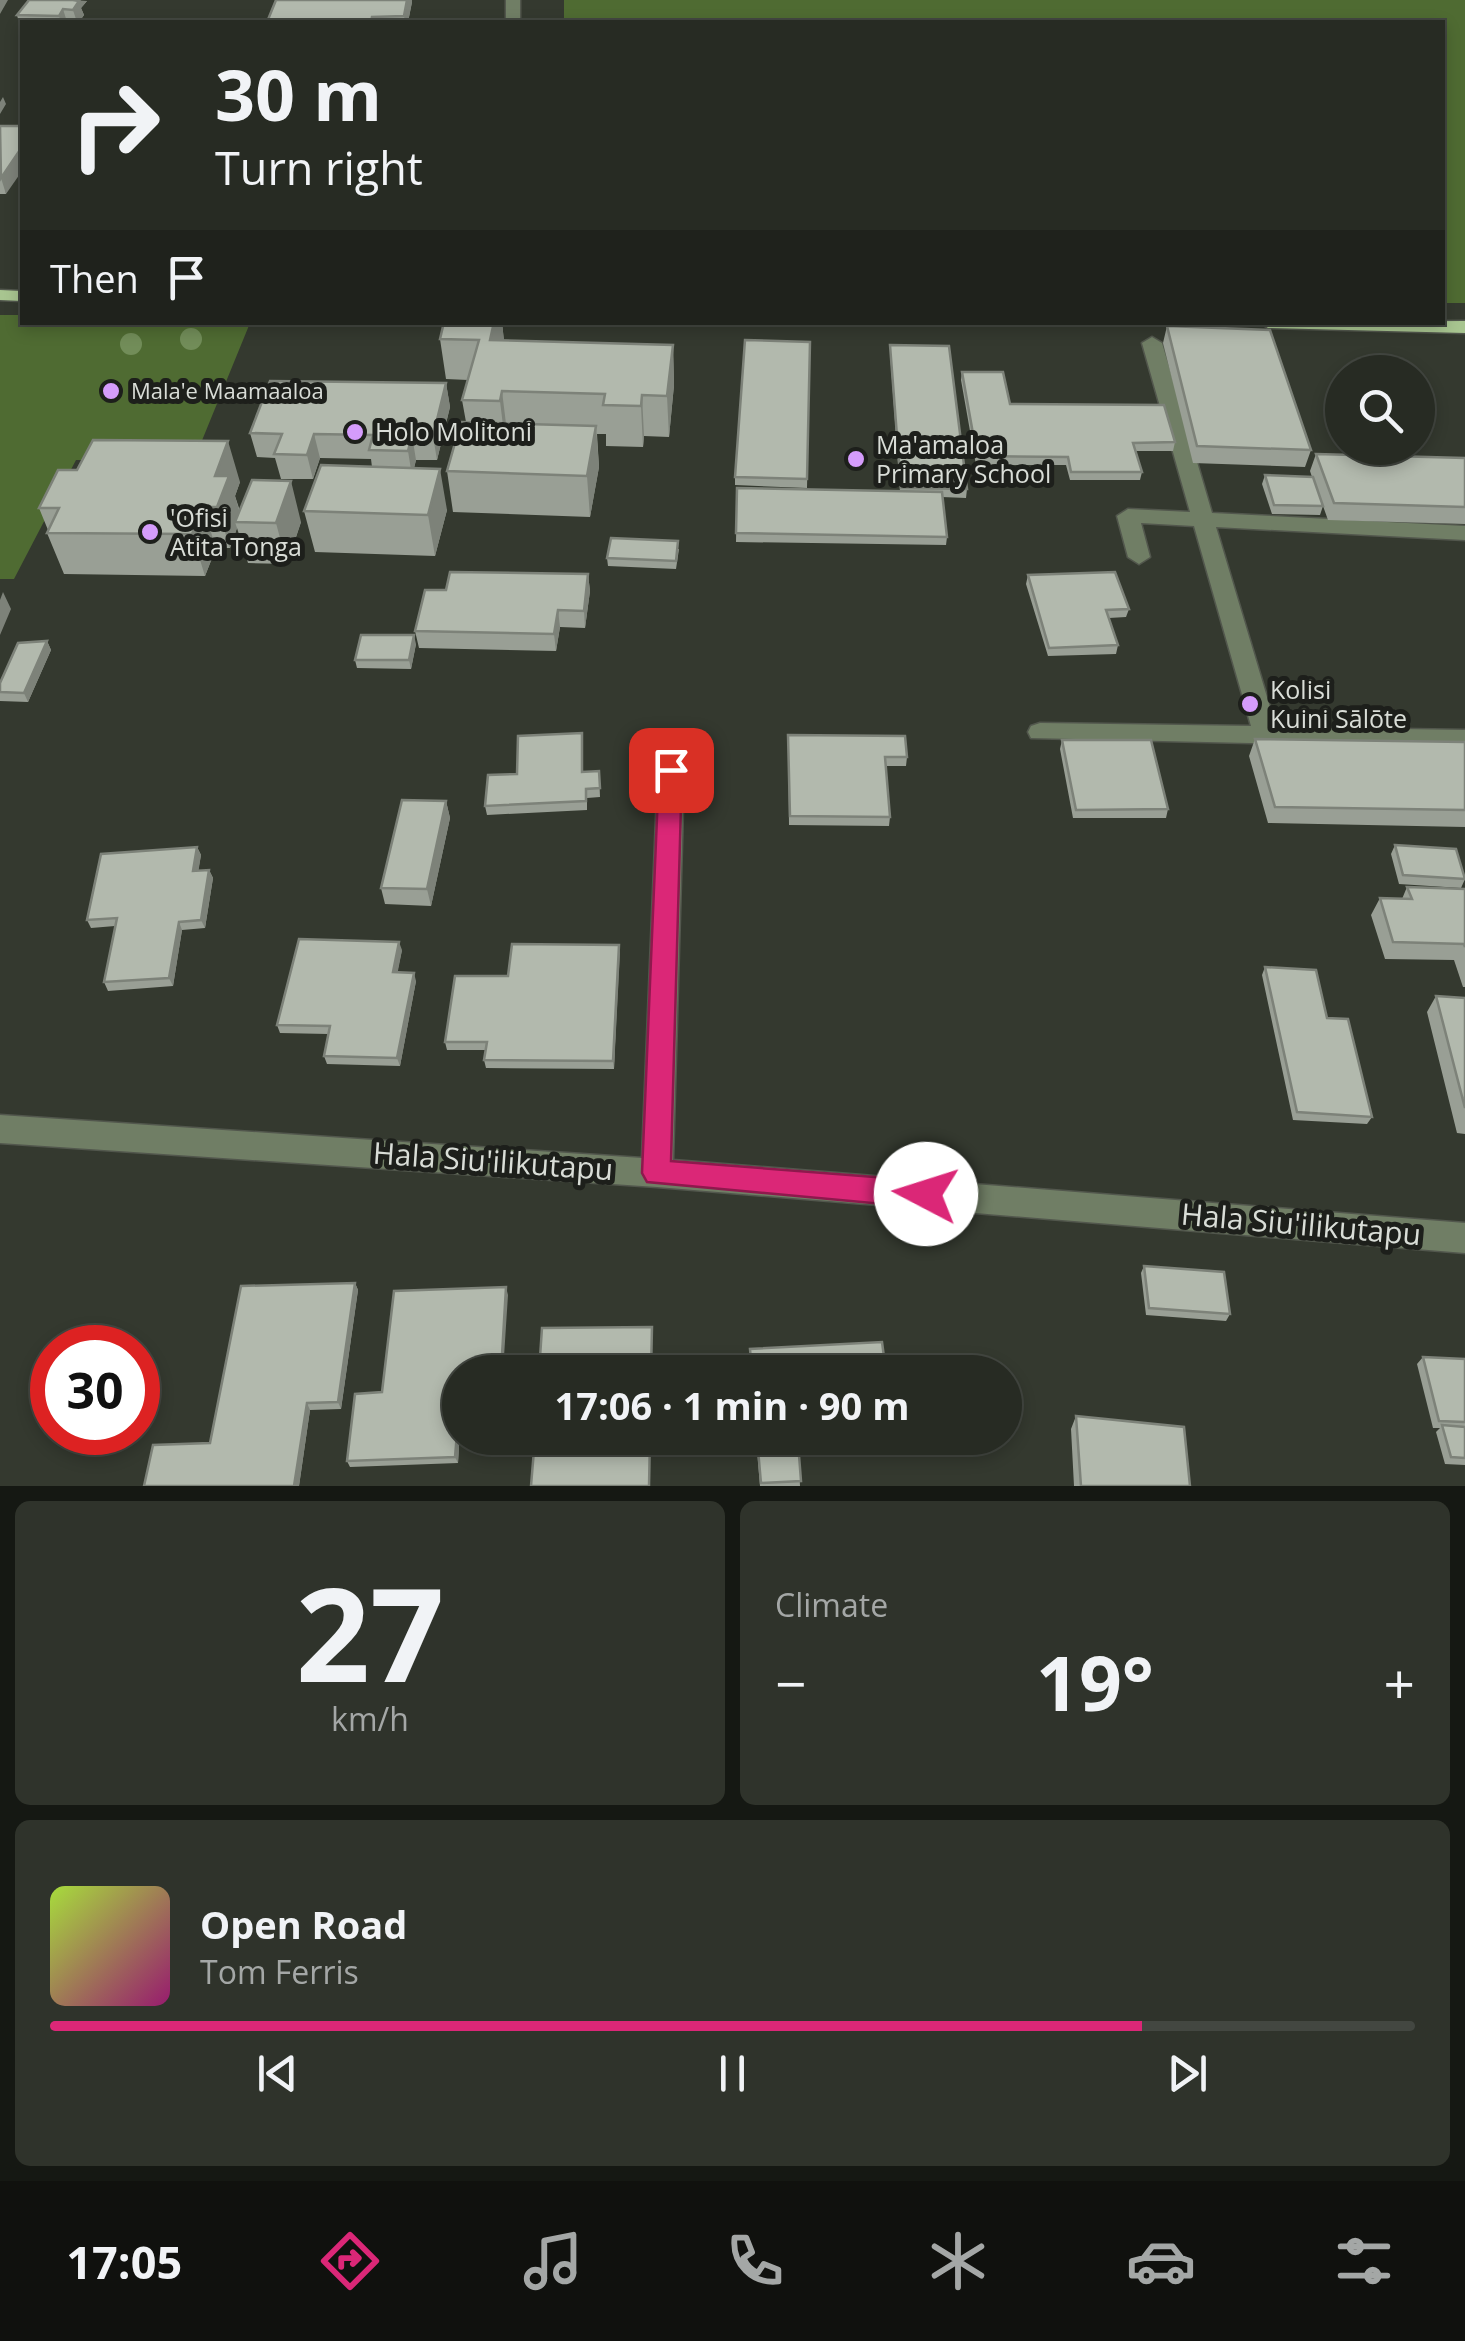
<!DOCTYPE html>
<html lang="en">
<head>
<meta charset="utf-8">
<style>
	:root { --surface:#272b23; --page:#2f332b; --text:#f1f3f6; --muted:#a4a7a6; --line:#434741; --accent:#db2777 }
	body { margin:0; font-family:"Open Sans",sans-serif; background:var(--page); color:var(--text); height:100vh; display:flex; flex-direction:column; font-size:38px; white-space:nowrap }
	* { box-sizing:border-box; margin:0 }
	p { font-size:32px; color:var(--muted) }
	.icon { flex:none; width:55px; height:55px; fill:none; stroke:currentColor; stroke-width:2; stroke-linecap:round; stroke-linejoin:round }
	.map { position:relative; height:1486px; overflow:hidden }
	.details { display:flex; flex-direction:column; gap:15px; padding:15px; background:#151813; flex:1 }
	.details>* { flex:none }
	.banner { position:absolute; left:20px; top:20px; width:1425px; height:305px; border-radius:0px; box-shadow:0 5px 15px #0003,0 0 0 2px var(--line); background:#272b23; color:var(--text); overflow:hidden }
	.fabs { position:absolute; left:1325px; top:355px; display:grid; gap:20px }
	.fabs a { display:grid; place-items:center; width:110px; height:110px; border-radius:50%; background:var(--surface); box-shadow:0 5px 15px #0003,0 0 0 2px var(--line); font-size:50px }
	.speed { position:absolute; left:30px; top:1325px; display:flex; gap:20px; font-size:50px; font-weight:700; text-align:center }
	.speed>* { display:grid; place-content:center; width:130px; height:130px; border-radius:50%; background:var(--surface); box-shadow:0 5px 15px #0003,0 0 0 2px var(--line); line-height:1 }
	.speed .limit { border:15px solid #d22; background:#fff; color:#111 }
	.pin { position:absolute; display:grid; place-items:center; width:85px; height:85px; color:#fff; margin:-42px; border-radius:20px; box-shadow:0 5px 15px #0006 }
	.me { position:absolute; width:110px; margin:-55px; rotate:275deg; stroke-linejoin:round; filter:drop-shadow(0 0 8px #0008) }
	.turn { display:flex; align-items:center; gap:35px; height:210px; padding:0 30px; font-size:45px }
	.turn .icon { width:130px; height:130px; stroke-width:2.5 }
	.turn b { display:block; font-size:70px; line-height:85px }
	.then { display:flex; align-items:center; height:95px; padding:0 30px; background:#0003; gap:20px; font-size:38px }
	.big { font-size:75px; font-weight:700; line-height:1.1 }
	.details .card { flex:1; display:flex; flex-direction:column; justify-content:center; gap:15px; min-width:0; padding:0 35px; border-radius:15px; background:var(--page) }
	.details .dial { align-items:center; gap:0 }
	.dial b { font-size:130px; line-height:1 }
	.song { display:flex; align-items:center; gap:30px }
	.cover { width:120px; height:120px; border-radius:15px; background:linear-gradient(135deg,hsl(80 70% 55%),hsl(320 70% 35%)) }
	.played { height:10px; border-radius:5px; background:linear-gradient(90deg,var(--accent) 80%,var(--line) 80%) }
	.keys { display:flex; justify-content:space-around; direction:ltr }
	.heat { display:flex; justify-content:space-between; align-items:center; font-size:55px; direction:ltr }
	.details .tiles { flex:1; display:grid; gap:15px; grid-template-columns:1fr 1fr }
	.card:last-child { grid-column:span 2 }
	.trip { position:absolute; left:442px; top:1355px; width:580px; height:100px; border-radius:50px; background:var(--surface); box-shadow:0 5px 15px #0003,0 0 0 2px var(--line); font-weight:700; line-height:100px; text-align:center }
	.tab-bar { display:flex; height:160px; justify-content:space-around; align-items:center; background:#10110e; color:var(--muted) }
	.tab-bar .icon { width:70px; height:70px }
	.tab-bar .on { color:var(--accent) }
	.tab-bar b { font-size:45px; color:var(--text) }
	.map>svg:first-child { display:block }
</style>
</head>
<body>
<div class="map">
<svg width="1465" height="1486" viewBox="0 0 1465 1486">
	<rect width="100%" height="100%" fill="#34392f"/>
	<!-- green -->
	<path fill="#4f6b32" d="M564 0H1465V303H1443L1442 22H564Z
		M0 315H22V322L250 323 194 460H76L14 579H0Z"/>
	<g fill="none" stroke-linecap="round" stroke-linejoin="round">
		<defs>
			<path id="minor" d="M506 0H520V22H506Z
				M1152 337 1162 343 1212 513 1465 526V540L1216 527 1276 727 1465 730V748L1031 738 1028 732 1031 726 1040 723 1251 726 1194 526 1141 523 1150 557 1139 564 1128 557 1117 516 1128 509 1190 512 1142 343Z
				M671 762 680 764 684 771 673 1160 1465 1223V1253L657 1187 0 1143V1115L642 1158 658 771 662 764Z"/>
			<path id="major" d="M0 290 22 291V301L0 300Z
				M1465 321V333L1268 328 1259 322Z"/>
		</defs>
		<!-- minor casing -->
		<use href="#minor" stroke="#52574d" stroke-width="3"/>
		<!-- major casing -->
		<use href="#major" stroke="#52574d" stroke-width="3"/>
		<!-- minor -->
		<use href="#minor" fill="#707e65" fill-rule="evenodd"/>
		<!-- major -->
		<use href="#major" fill="#a8c590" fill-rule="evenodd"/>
	</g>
	<!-- trees -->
	<g fill="#728d59">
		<circle cx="191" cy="339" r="11"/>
		<circle cx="131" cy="344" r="11"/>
	</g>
	<!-- wall -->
	<path fill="#999f95" d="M276 0H412V2L408 22H267Z
		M87 1 81 8 84 15 79 22H22L21 30 17 15Z
		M0 126 6 194H0Z
		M444 322H502L504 341 673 345 674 385 669 437 644 436 643 447 606 446V434H597L599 467 590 517 453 512 447 471 466 422 462 400 468 380 446 379 440 339Z
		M1167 326 1311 450 1305 467 1193 463 1163 343Z
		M810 342 807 488 735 485V477Z
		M890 345 967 489 966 498 942 497 947 537 946 545 736 542 737 488 900 491 890 353Z
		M962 372 1010 404 1175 442 1173 451H1135L1142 472 1140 480H1070L1066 465H976L961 380Z
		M446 383 450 407 437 460H416L414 468 447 510 435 556 315 552 304 511 372 467 371 459 320 458 313 479H281L275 458 257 457 250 433Z
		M1316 454 1465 458V524L1328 520 1323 506 1320 515 1272 514 1262 484 1265 475 1312 477 1310 471Z
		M240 482 235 496 240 511 301 522 287 564 248 563 237 528 230 548H216L205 576 64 574 47 533 48 530 39 508Z
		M679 549 676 569 608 566 607 558Z
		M588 574 590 591 585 628 560 627 556 651 419 648 415 631 446 590Z
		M1028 575 1129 609 1126 617 1109 618 1118 645 1116 654 1048 656 1026 584Z
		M47 641 51 650 28 702 0 701V683Z
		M416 644 411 669 357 668 355 660Z
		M788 735 907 757 906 766H886L890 817 889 826 789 825Z
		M1255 739 1465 742V827L1268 823 1249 756Z
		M1062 740 1168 809 1166 818H1073L1060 749Z
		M583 742V772L599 771 600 797 587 798V810L487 815 485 806 517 774Z
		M446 801 450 818 431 906 385 904 381 888Z
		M1395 845 1465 879 1461 888 1399 884 1391 854Z
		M197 847 201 855 198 871 209 870 213 878 205 928 182 930 173 986 108 991 104 982 115 926 91 928 87 920Z
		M1407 887 1465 889V987H1463L1454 960 1385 959 1371 915 1380 898 1402 899Z
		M619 945 614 1069 486 1068 484 1060 486 1050H447L445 1042 508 976Z
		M402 950 397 973 416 981 400 1066 327 1064 324 1056 328 1034 280 1033 277 1025Z
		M1265 967 1327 1018 1372 1117 1367 1124 1293 1120 1262 975Z
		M1436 996 1465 998V1134L1457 1133 1427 1012Z
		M1144 1266 1230 1314 1226 1321 1146 1315 1141 1273Z
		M355 1283 358 1290 341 1409 310 1410 299 1486H144L210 1443Z
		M508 1295 460 1372V1429L458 1463 350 1467 347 1461Z
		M1423 1357 1465 1359V1465L1445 1464 1436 1432 1440 1428H1433L1417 1364Z
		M1076 1416 1190 1486H1074L1071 1429Z
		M756 1438H895L894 1442 798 1448 800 1486H760Z"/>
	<!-- shaded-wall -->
	<path fill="#7d8279" d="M0 0H8L0 14Z
		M73 0 87 1 81 8 84 15 79 22H77L73 10Z
		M407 0H412V2L408 22H405L404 16Z
		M63 9 67 22H61L59 16Z
		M3 97 6 104 0 114V102Z
		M22 147V171L6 194 1 178Z
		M494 322H502L504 342 490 340Z
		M673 345 674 385 669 437 667 396Z
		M446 383 450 407 437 460 433 436Z
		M502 391 507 432 505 442 500 401Z
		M642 395 644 436 643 447 641 406Z
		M596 426 599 467 590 517 587 476Z
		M314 434 320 458 313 479 307 455Z
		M412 435 416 460 412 476 408 451Z
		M228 441 240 482 235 496 241 517 235 522 237 528 230 548 217 507 215 476Z
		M440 469 447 510 435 556 428 515Z
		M291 481 301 522 287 564 276 523Z
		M203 507 216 548 205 576 192 534Z
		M588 574 590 591 585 628 584 611Z
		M3 592 11 609 0 635V600Z
		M558 610 560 627 556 651 554 634Z
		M414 635 416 644 411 669 409 660Z
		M47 641 51 650 28 702 24 693Z
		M446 801 450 818 431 906 427 889Z
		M197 847 201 855 197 880 193 871Z
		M209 870 213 878 205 928 201 920Z
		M179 922 182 930 173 986 169 978Z
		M399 942 402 950 396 981 393 972Z
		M619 945 620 953 614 1069 613 1061Z
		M414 973 416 981 400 1066 397 1058Z
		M355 1283 358 1290 341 1409 338 1402Z
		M506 1287 508 1295 503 1372H501Z
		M460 1397V1429L458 1463 455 1457Z
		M307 1403 310 1410 299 1486H294Z"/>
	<!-- building -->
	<path fill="#b2b9ad" stroke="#7d8279" stroke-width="2.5" d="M29 0H73L79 1 73 10 63 9 59 16 17 15Z
		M276 0H407L404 16 372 17 371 22H267Z
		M0 126H22V147L1 178Z
		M444 322H494L490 340 673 345 667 396 642 395 641 406 603 405 605 394 502 391 500 401 462 400 479 340 440 339Z
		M1167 326 1270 330 1311 450 1197 446Z
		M745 340 810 342 807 479 735 477Z
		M890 345 949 346 967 489 901 488Z
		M962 372H1003L1010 404 1164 405 1175 442 1133 443 1142 472H1071L1068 457 977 456Z
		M270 381 446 383 433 436 412 435 408 451 369 450 373 435 314 434 307 455 274 454 282 434 250 433Z
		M461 422 596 426 587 476 447 471Z
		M93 440 228 441 215 476H229L217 507H203L192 534 47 533 59 508H39L58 470H77Z
		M1316 454 1465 458V507L1334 503Z
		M321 465 440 469 428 515 304 511Z
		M1265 475 1313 477 1323 506 1274 505Z
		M252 480 291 481 276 523 235 522Z
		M737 488 942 492 947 537 736 533Z
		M611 538 678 541 676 561 607 558Z
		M450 572 588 574 584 611 558 610 554 634 415 631 425 590H446Z
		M1115 572 1129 609 1106 610 1118 645 1049 648 1028 575Z
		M361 635H414L409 660H355Z
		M47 641 24 693 0 692V683L18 643Z
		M582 733V772L599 771 600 788 586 789V801L485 806 488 775 517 774 518 736Z
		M788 735 905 736 907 757H885L890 817 790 816Z
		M1255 739 1465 742V810L1275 807Z
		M1062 740H1151L1168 809 1076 810Z
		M402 800 446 801 427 889 381 888Z
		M1395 845 1456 849 1465 879 1403 875Z
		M197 847 193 871 209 870 201 920 179 922 169 978 104 982 117 918 87 920 101 854Z
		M1407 887 1465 889V947L1464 944 1393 942 1380 898 1412 899Z
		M299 939 399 942 393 972 414 973 397 1058 324 1056 330 1026 277 1025Z
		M512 944 619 945 613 1061 484 1060 487 1042H445L455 976H508Z
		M1265 967 1316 970 1327 1018 1348 1019 1372 1117 1297 1112Z
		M1436 996 1465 998V1108Z
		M1144 1266 1224 1272 1230 1314 1149 1308Z
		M355 1283 338 1402 307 1403 294 1486H144L153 1445 210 1443 241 1286Z
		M506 1287 501 1372H460V1397L455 1457 347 1461 355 1394 382 1392 394 1291Z
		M652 1327 651 1372H539L542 1328Z
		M882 1342 886 1372H752L750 1349Z
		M1423 1357 1465 1359V1422L1439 1421Z
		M1076 1416 1184 1427 1190 1486H1081Z
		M1442 1425 1465 1427V1458L1451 1457Z
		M535 1438H650L649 1486H531Z
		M757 1438H870L798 1442 801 1481 761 1483Z"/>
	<!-- route -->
	<path fill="#db2777" stroke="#8e194d" stroke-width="2.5" d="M671 762 682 770 671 1161 926 1181 936 1185 940 1194 936 1204 926 1208 647 1182 642 1173 659 770Z"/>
	<!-- markers -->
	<g fill="#d59cfb" stroke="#1d1f1b" stroke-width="4">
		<circle cx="111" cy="391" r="10"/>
		<circle cx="355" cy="432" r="10"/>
		<circle cx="856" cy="459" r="10"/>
		<circle cx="150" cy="532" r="10"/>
		<circle cx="1250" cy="704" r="10"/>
	</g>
	<g text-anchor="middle" stroke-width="10" stroke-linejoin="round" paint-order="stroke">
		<!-- far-poi labels -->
		<g font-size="22" fill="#d9ddd7" stroke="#1d1f1b" text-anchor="start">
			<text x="131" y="399">Mala'e Maamaaloa</text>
		</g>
		<!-- poi labels -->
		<g font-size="25" fill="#d9ddd7" stroke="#1d1f1b" text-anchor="start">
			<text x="375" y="441">Holo Molitoni</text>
			<text x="876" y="454">Ma'amaloa<tspan x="876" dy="29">Primary School</tspan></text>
			<text x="170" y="527">'Ofisi<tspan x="170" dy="29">Atita Tonga</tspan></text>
			<text x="1270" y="699">Kolisi<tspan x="1270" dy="29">Kuini Sālōte</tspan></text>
		</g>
		<!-- near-street labels -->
		<g font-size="30" fill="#d9ddd7" stroke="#1d1f1b">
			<text transform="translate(493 1162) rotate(4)" y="10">Hala Siu'ilikutapu</text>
			<text transform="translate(1301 1225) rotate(5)" y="10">Hala Siu'ilikutapu</text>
		</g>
	</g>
</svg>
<div class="fabs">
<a><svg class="icon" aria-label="search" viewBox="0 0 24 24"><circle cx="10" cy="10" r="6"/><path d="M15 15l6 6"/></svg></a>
</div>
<div class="speed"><div class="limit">30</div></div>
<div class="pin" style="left:671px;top:770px;background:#d93025"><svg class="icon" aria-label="arrive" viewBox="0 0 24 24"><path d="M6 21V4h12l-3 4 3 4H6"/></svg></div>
<svg class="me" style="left:926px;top:1194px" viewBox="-20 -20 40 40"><circle r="19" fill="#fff"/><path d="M0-13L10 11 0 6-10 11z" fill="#db2777"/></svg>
<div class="trip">17:06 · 1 min · 90 m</div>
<div class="banner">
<div class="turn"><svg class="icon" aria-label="right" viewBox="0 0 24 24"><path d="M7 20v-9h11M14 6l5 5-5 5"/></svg><div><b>30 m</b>Turn right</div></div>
<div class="then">Then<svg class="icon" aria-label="arrive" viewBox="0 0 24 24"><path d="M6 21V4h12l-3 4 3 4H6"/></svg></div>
</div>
</div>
<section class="details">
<div class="tiles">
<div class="card dial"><b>27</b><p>km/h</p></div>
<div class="card"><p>Climate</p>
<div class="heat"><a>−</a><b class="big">19°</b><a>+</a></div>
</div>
<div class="card">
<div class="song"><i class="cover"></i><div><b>Open Road</b><p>Tom Ferris</p></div></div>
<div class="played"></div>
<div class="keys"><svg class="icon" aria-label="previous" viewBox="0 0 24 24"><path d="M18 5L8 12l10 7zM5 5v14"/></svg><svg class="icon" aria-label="pause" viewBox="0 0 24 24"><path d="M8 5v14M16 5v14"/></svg><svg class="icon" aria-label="next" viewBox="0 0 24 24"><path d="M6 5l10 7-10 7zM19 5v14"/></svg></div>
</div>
</div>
</section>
<nav class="tab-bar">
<b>17:05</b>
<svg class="icon on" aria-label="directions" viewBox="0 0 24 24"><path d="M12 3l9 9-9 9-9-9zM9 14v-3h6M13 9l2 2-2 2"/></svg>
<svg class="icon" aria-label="music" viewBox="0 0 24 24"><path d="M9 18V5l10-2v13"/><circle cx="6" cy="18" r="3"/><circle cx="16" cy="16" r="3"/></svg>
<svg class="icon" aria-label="phone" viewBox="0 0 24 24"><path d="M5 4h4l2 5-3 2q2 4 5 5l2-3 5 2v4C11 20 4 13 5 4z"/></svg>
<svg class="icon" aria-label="climate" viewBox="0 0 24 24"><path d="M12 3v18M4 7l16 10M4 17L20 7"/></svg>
<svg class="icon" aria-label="car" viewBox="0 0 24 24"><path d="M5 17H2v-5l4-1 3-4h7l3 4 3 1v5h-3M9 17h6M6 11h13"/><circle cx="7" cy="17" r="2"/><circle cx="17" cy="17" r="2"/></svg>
<svg class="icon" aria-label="filters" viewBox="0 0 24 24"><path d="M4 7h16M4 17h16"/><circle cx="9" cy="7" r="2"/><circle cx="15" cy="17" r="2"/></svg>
</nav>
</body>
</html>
